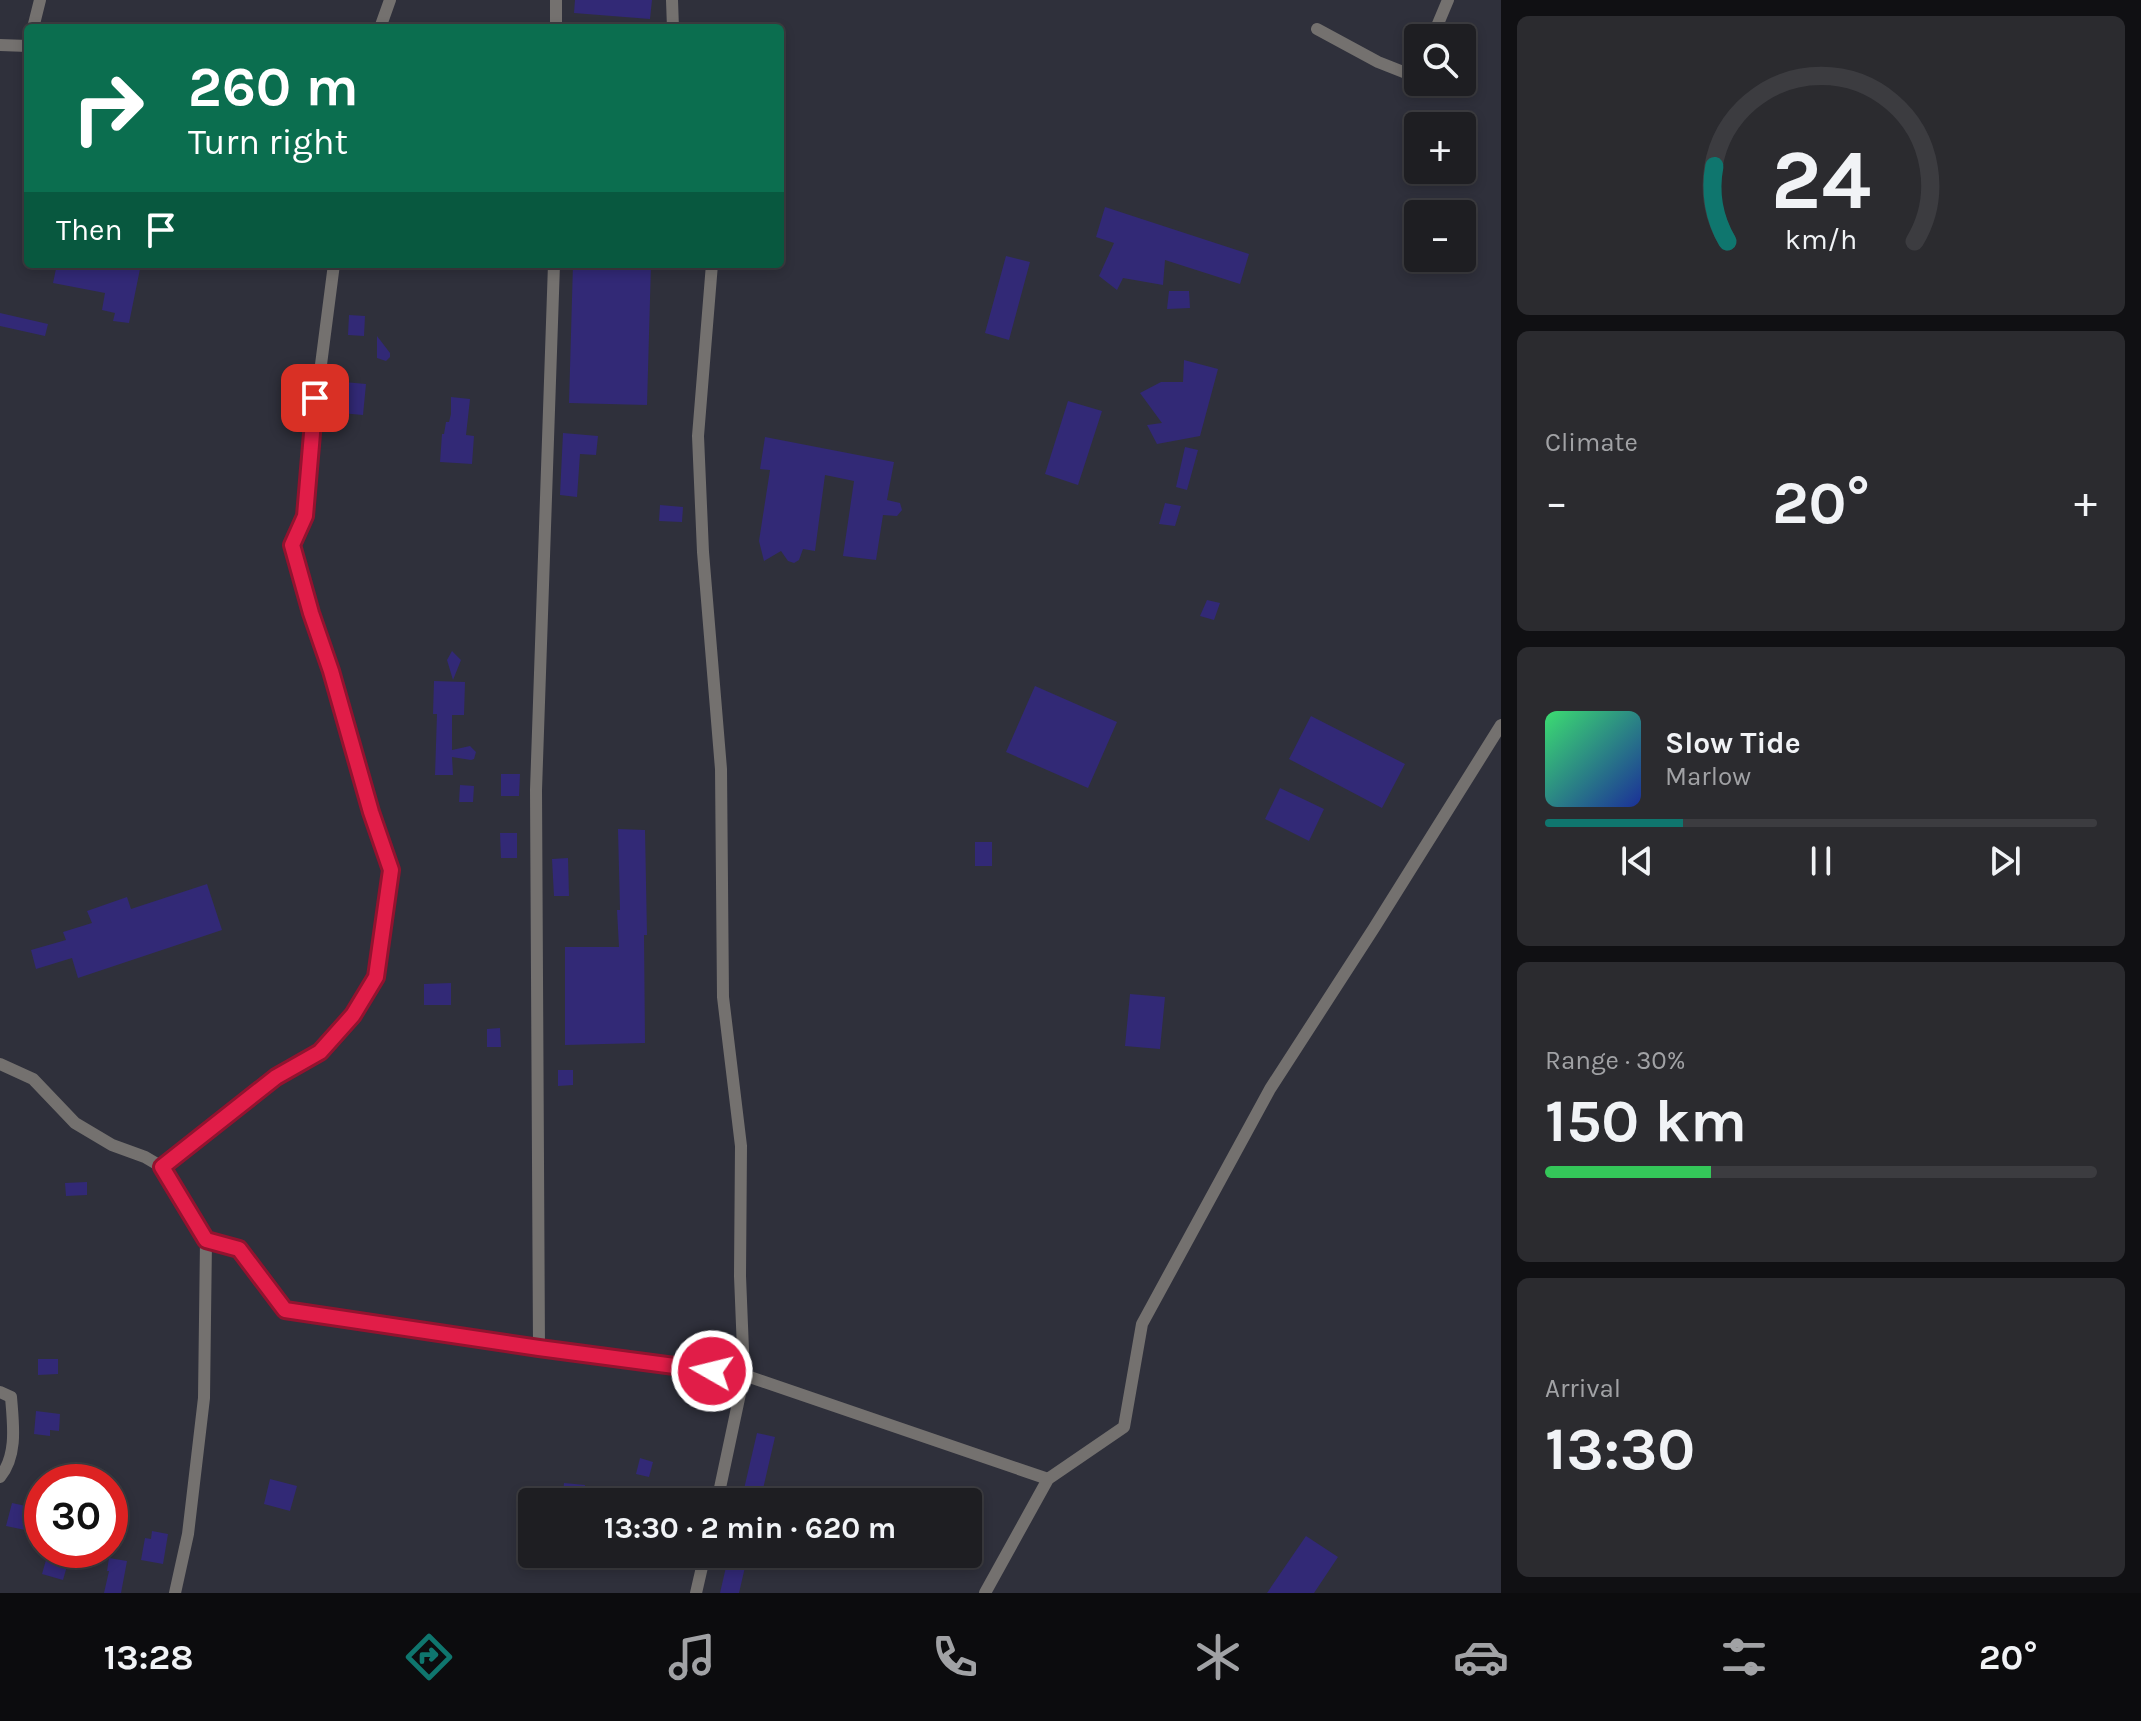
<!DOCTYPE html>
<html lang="en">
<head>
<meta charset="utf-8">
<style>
	:root { --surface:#1e1e22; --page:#2b2b2f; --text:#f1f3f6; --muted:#a1a2a5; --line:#3c3c40; --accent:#0f766e }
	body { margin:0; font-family:Karla,sans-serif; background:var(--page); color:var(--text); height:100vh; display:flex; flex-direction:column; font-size:30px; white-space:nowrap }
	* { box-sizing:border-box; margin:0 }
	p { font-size:26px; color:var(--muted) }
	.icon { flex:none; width:44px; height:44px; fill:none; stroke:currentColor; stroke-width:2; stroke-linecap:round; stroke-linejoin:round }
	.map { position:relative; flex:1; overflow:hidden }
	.details { display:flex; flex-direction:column; gap:16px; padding:16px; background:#101013; width:640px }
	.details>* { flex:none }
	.banner { position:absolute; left:24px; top:24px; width:760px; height:244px; border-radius:8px; box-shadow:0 4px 12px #0003,0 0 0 2px var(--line); background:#0b6e4f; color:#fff; overflow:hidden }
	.buttons { position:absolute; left:1404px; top:24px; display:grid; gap:16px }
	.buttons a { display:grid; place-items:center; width:72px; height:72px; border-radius:8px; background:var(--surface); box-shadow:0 4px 12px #0003,0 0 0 2px var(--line); font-size:40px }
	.speed { position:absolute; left:24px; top:1464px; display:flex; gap:16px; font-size:40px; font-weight:700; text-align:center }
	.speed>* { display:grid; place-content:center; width:104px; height:104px; border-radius:50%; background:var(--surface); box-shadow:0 4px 12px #0003,0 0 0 2px var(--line); line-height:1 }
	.speed .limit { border:12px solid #d22; background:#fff; color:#111 }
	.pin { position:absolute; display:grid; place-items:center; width:68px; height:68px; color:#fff; margin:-34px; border-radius:16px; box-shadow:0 4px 12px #0006 }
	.me { position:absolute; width:88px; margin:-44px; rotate:278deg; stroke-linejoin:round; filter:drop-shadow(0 0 6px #0008) }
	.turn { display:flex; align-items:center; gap:28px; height:168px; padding:0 32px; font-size:36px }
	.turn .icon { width:104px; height:104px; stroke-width:2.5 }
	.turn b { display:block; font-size:56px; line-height:68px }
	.then { display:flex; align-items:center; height:76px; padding:0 32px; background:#0003; gap:16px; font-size:30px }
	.big { font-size:60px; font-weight:700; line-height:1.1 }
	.details .tile { flex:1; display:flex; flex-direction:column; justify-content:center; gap:12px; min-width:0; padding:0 28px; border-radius:12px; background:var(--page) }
	.details .dial { align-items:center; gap:0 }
	.dial svg { height:208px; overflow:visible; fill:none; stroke:var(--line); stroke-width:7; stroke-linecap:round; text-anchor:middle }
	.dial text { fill:var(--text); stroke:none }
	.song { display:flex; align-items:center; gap:24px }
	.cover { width:96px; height:96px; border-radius:12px; background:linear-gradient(135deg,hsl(140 70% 55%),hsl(230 70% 35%)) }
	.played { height:8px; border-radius:4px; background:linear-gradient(90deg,var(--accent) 25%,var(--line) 25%) }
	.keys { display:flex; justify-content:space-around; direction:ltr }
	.heat { display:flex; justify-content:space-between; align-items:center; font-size:44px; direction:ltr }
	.charge { height:12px; border-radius:6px; background:linear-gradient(90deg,#34c759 30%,var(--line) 0) }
	.trip { position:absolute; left:518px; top:1488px; width:464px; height:80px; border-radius:8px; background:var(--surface); box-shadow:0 4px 12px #0003,0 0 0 2px var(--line); font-weight:700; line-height:80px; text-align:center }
	.tabs { display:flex; height:128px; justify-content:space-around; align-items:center; background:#0c0c0e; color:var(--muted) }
	.tabs .icon { width:56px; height:56px }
	.tabs .active { color:var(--accent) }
	.tabs b { font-size:36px; color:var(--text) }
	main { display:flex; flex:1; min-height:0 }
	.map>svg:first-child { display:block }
</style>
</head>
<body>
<main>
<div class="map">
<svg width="1501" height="1593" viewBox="0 0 1501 1593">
	<rect width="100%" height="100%" fill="#28282e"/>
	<!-- built -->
	<path fill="#2f303b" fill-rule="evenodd" d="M0 0H1501V1593H0ZM28 28H780V264H28ZM1418 38H1462V82H1418ZM1418 126H1462V170H1418ZM1418 214H1462V258H1418ZM42 1482H110V1550H42ZM532 1502H968V1554H532Z"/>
	<!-- building -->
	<path fill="#322976" d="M575 0H652L650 19 574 13Z
		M1105 207 1249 254 1240 284 1165 260 1163 285 1123 278 1117 290 1099 276 1114 243 1096 237Z
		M1006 256 1030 262 1009 340 985 333Z
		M57 264H141L129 323 113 321 115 313 102 310 105 293 53 283Z
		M573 264H651L647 405 569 403Z
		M1169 291H1189L1190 308 1167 309Z
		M0 313 48 324 45 336 0 326Z
		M349 315 365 316 364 336 348 335Z
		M377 336 390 353V357L386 361 377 358Z
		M1184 360 1218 369 1200 436 1157 444 1147 425 1162 423 1140 393 1161 382H1183Z
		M333 381 366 384 363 415 330 412Z
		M451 397 470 399 466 435 474 436 472 464 440 462 442 434H444L446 422H449L451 414Z
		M1068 401 1102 411 1078 485 1045 474Z
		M563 433 598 436 596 455 580 454 577 497 560 495Z
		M765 437 894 462 887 500 900 503 902 510 897 516 883 515 876 560 843 556 854 481 825 475 815 551 803 549 799 560 794 563 788 561 781 551 764 561 759 541 770 470 760 469Z
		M1185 447 1198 450 1187 490 1176 487Z
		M1165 503 1181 506 1175 526 1159 524Z
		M660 505 683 507 682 522 659 521Z
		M1207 600 1220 603 1214 620 1200 616Z
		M452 651 461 660 453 680 447 660Z
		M434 681 465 682 464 715H452V750L470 746 476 752 474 759 471 760 452 757 453 775H435L437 714H433Z
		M1035 686 1117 722 1088 788 1006 752Z
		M1311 716 1405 764 1382 808 1289 759Z
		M501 774H520L519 796H501Z
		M460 785 474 786 473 802H459Z
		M1280 788 1324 809 1309 841 1265 819Z
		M618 829 645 830 647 935H644L645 1043 565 1045V947H619L617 910H620Z
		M500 833H517V858H501Z
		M975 842H992V866H975Z
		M568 858 569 896H554L552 859Z
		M207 884 222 930 78 978 72 958 36 969 31 950 66 940 63 932 92 923 87 911 127 897 131 909Z
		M451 983V1005H424V984Z
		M1130 994 1165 997 1160 1049 1125 1046Z
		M500 1028 501 1047H487V1029Z
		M558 1070H573V1085L558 1086Z
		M87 1182V1195L66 1196 65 1183Z
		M38 1359H58V1374L38 1375Z
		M36 1411 60 1414 59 1431 50 1430V1436L34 1434Z
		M757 1433 775 1437 760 1502H741Z
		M640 1458 653 1462 649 1477 636 1474Z
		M270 1479 297 1486 290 1511 264 1504Z
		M564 1483 585 1485 583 1502H562Z
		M12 1503 40 1509 35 1532 6 1526Z
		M152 1531 168 1534 163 1564 141 1560 145 1538 151 1539Z
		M1306 1536 1338 1557 1314 1593H1267Z
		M48 1553 69 1559 63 1580 42 1574Z
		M729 1554H748L739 1593H720Z
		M109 1558 127 1561 121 1593H104L109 1571H107Z"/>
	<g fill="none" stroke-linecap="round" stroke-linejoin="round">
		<!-- street -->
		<path stroke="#74716f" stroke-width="12" d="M672 0 673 28
			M33 28 40 0
			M380 28 390 0
			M556 28V0
			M1317 29 1378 62 1416 77 1418 71
			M1432 38 1448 0
			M0 45 28 46
			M712 264 698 436 703 552 721 769 723 997 741 1146 740 1276 744 1375 717 1502
			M0 1064 33 1079 75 1123 112 1145 145 1157 162 1167 206 1240 204 1398 188 1534 175 1593
			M162 1167 276 1077 320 1052 353 1015 376 977 391 870 371 812 331 671 311 613 292 545 305 516 315 398 319 380 334 264
			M206 1240 239 1249 285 1310 539 1348 744 1375 1048 1479
			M539 1348 536 790 554 264
			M0 1392 11 1397C13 1423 18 1455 0 1477
			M696 1593 705 1554
			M985 1593 1048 1479 1124 1427 1142 1324 1270 1089 1374 928 1501 725"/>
	</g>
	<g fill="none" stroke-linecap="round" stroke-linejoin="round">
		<defs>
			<path id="route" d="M315 398 305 516 292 545 311 613 331 671 371 812 391 870 376 977 353 1015 320 1052 276 1077 162 1167 206 1240 239 1249 285 1310 539 1348 712 1371"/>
		</defs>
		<!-- route casing -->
		<use href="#route" stroke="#92132f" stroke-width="20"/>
		<!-- route -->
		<use href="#route" stroke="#e11d48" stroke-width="14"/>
	</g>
</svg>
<div class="buttons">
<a><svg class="icon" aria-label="search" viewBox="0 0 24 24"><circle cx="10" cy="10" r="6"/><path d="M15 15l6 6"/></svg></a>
<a>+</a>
<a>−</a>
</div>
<div class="speed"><div class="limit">30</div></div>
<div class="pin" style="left:315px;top:398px;background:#d93025"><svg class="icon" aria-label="arrive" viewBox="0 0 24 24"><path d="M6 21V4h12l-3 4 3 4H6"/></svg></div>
<svg class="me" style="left:712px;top:1371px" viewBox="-20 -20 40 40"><circle r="17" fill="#e11d48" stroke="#fff" stroke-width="3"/><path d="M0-11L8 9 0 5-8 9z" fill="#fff"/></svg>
<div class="trip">13:30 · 2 min · 620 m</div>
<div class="banner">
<div class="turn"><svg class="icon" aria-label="right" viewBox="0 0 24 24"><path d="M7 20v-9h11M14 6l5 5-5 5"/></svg><div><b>260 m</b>Turn right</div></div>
<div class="then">Then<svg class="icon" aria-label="arrive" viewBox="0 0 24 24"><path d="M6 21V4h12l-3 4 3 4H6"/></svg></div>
</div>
</div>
<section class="details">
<div class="tile dial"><svg viewBox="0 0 100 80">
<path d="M14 69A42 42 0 1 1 86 69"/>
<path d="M14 69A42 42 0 0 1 9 40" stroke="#0f766e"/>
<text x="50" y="56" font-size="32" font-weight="700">24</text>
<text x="50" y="72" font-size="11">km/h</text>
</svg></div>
<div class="tile"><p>Climate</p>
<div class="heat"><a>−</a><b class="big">20°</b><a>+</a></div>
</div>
<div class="tile">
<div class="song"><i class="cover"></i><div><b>Slow Tide</b><p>Marlow</p></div></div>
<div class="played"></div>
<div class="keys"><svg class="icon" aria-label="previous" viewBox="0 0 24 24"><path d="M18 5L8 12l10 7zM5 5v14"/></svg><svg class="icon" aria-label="pause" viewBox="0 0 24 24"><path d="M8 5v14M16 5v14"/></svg><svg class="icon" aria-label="next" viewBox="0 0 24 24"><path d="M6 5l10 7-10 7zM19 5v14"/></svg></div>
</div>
<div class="tile"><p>Range · 30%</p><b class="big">150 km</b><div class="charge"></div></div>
<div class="tile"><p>Arrival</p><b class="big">13:30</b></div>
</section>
</main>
<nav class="tabs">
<b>13:28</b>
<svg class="icon active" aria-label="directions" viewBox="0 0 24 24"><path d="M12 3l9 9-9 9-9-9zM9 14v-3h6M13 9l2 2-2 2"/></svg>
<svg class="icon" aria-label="music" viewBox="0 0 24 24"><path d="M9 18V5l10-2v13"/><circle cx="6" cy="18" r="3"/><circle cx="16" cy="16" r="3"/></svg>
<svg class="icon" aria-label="phone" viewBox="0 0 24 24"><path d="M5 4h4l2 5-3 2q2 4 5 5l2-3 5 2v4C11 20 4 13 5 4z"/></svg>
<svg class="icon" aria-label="climate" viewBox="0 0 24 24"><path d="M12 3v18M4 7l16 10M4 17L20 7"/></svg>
<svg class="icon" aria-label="car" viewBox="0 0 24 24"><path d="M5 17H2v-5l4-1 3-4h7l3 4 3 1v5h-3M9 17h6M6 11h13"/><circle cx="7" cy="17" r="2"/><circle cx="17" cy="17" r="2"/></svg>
<svg class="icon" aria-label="filters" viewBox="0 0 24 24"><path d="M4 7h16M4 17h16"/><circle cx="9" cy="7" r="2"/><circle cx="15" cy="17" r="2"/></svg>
<b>20°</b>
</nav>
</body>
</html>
